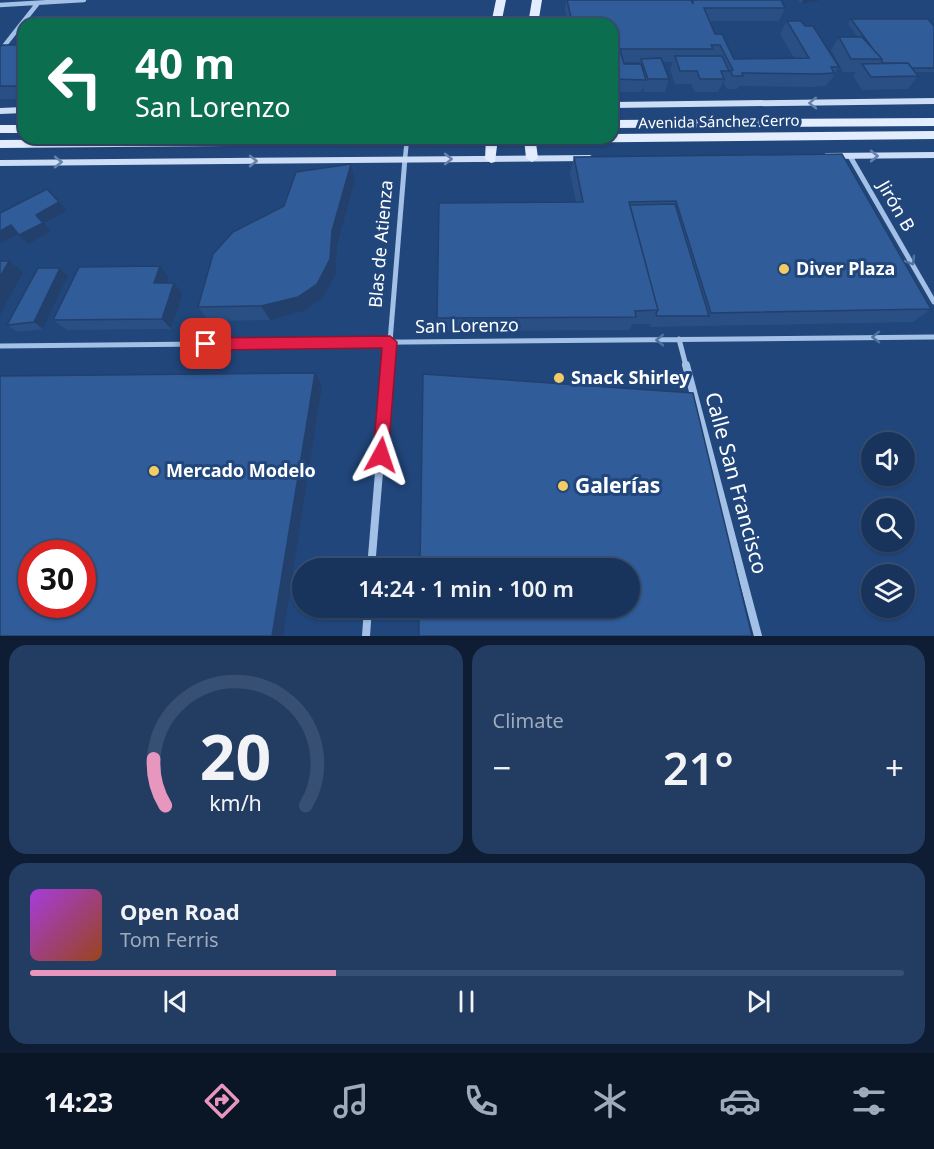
<!DOCTYPE html>
<html lang="en">
<head>
<meta charset="utf-8">
<style>
	:root { --surface:#19345c; --page:#223c62; --text:#f1f3f6; --muted:#9faabb; --line:#374f72; --accent:#e797bd }
	body { margin:0; font-family:"Noto Sans",sans-serif; background:var(--page); color:var(--text); height:100vh; display:flex; flex-direction:column; font-size:22px; white-space:nowrap }
	* { box-sizing:border-box; margin:0 }
	p { font-size:20px; color:var(--muted) }
	.icon { flex:none; width:33px; height:33px; fill:none; stroke:currentColor; stroke-width:2; stroke-linecap:round; stroke-linejoin:round }
	.map { position:relative; height:636px; overflow:hidden }
	.panel { display:flex; flex-direction:column; gap:9px; padding:9px; background:#0e1d33; flex:1 }
	.panel>* { flex:none }
	.guide { position:absolute; left:18px; top:18px; width:600px; height:126px; border-radius:18px; box-shadow:0 2px 4px #0004,0 0 0 2px var(--line); background:#0b6e4f; color:#fff; overflow:hidden }
	.fabs { position:absolute; left:861px; top:432px; display:grid; gap:12px }
	.fabs a { display:grid; place-items:center; width:54px; height:54px; border-radius:50%; background:var(--surface); box-shadow:0 2px 4px #0004,0 0 0 2px var(--line); font-size:30px }
	.speed { position:absolute; left:18px; top:540px; display:flex; gap:12px; font-size:30px; font-weight:700; text-align:center }
	.speed>* { display:grid; place-content:center; width:78px; height:78px; border-radius:50%; background:var(--surface); box-shadow:0 2px 4px #0004,0 0 0 2px var(--line); line-height:1 }
	.speed .limit { border:9px solid #d22; background:#fff; color:#111 }
	.pin { position:absolute; display:grid; place-items:center; width:51px; height:51px; color:#fff; margin:-26px; border-radius:12px; box-shadow:0 3px 9px #0006 }
	.me { position:absolute; width:66px; margin:-33px; rotate:5deg; stroke-linejoin:round; filter:drop-shadow(0 0 4px #0008) }
	.turn { display:flex; align-items:center; gap:21px; height:126px; padding:0 18px; font-size:27px }
	.turn .icon { width:78px; height:78px; stroke-width:2.5 }
	.turn b { display:block; font-size:42px; line-height:51px }
	.big { font-size:45px; font-weight:600; line-height:1.1 }
	.panel .card { flex:1; display:flex; flex-direction:column; justify-content:center; gap:9px; min-width:0; padding:0 21px; border-radius:18px; background:var(--page) }
	.panel .dial { align-items:center; gap:0 }
	.dial svg { height:156px; overflow:visible; fill:none; stroke:var(--line); stroke-width:7; stroke-linecap:round; text-anchor:middle }
	.dial text { fill:var(--text); stroke:none }
	.song { display:flex; align-items:center; gap:18px }
	.cover { width:72px; height:72px; border-radius:9px; background:linear-gradient(135deg,hsl(280 70% 55%),hsl(20 70% 35%)) }
	.played { height:6px; border-radius:3px; background:linear-gradient(90deg,var(--accent) 35%,var(--line) 35%) }
	.keys { display:flex; justify-content:space-around; direction:ltr }
	.heat { display:flex; justify-content:space-between; align-items:center; font-size:33px; direction:ltr }
	.panel .tiles { flex:1; display:grid; gap:9px; grid-template-columns:1fr 1fr }
	.card:last-child { grid-column:span 2 }
	.trip { position:absolute; left:292px; top:558px; width:348px; height:60px; border-radius:30px; background:var(--surface); box-shadow:0 2px 4px #0004,0 0 0 2px var(--line); font-weight:600; line-height:60px; text-align:center }
	.dock { display:flex; height:96px; justify-content:space-around; align-items:center; background:#0a1525; color:var(--muted) }
	.dock .icon { width:42px; height:42px }
	.dock .on { color:var(--accent) }
	.dock b { font-size:27px; color:var(--text) }
	.map>svg:first-child { display:block }
</style>
</head>
<body>
<div class="map">
<svg width="934" height="636" viewBox="0 0 934 636">
	<rect width="100%" height="100%" fill="#21467b"/>
	<g fill="none" stroke-linecap="round" stroke-linejoin="round">
		<!-- street-far2 -->
		<path stroke="#a3c0e6" stroke-width="4.5" d="M0 5 84 0
			M0 51 38 3
			M850 156 852 159
			M405 159 407 139"/>
		<!-- street-far1 -->
		<path stroke="#a3c0e6" stroke-width="5" d="M851 158 934 302
			M679 339 686 366
			M0 346 934 337
			M388 366 405 158"/>
		<!-- street -->
		<path stroke="#a3c0e6" stroke-width="8" d="M686 365 758 636
			M371 568 388 365
			M366 636 368 608"/>
		<!-- secondary -->
		<path fill="#cdddf5" fill-rule="evenodd" d="M934 98V104L612 108V102Z
			M24 107V113L0 114V108Z
			M934 152V158L826 159 821 156 826 153Z
			M590 155 595 158 590 161 0 166V160Z"/>
		<!-- primary -->
		<path fill="#e4edfd" fill-rule="evenodd" d="M496 0H506L501 24H491Z
			M532 0H542L538 24H528Z
			M934 118V126L612 128V120Z
			M0 125H24V133H0Z
			M934 131V139L536 143 538 158 532 162 526 158 524 138H612V134Z
			M365 138 367 141 361 145 0 148V140Z
			M486 138H498L495 162 491 163 485 159Z"/>
		<!-- primary-bridge -->
		<path stroke="#e4edfd" stroke-width="10" d="M361 141 537 139"/>
	</g>
	<!-- wall -->
	<path fill="#294f84" fill-rule="evenodd" d="M566 0H691L692 2V0L785 8 779 21H710L715 34 734 59 794 58 780 34 787 21 805 26 839 67 831 80H830L826 86 811 87 743 86H739L737 89H727L724 84 725 80V79L718 92H695L691 84H675L670 69 673 62H663L669 79 665 92H644L643 88 641 92H612V24H568L565 10ZM623 62H640L639 64H624Z
		M798 0H820L819 1 801 4Z
		M851 19 934 26V72H916L918 76 908 89 862 90 853 76 856 72H843L831 50 839 37H858L848 24Z
		M24 45V99H0V47Z
		M574 157 931 309 913 322 651 327 650 324H632L629 330 438 331 437 318 576 202 570 173Z
		M351 164 355 180 337 246 336 274 323 298 304 311 270 320 208 321 198 307Z
		M60 268 68 276 43 329 18 332 7 325Z
		M169 277 167 283H174L183 294 171 329 67 330 53 320Z"/>
	<!-- shaded-wall -->
	<path fill="#22406b" d="M803 0H820L819 1 801 4Z
		M351 164 355 180 337 246 336 274 323 298 304 311 270 320 261 306 332 231Z
		M47 189 67 211 44 223 51 231 28 244 19 235 36 215Z
		M11 225 20 233 0 244V231Z
		M9 261 23 272 0 315V277Z
		M160 266 169 277 164 294 154 283Z
		M60 268 68 276 43 329 34 322Z
		M174 283 183 294 171 329 162 319Z
		M315 373 322 385 283 636H272Z"/>
	<!-- building -->
	<path fill="#305c99" stroke="#22406b" stroke-width="1.5" fill-rule="evenodd" d="M567 0H691L693 4V0H781L785 8H704L715 34H722L734 59 809 58 787 21H801L805 26H813L839 67H831L834 73 819 74 749 73H742L743 76H733L730 71 733 70 720 45H711L713 49H620L619 47 624 64H641L646 80 612 79V63H615L612 52V46L619 47 615 36H612V24H575L574 17H571Z
		M851 19H928L934 26V68H912L908 63H883L881 60 882 59 873 49Z
		M839 37H862L882 59H851Z
		M2 45H24V86H0V47Z
		M675 56H722L729 71H721L724 79H700L697 71H680Z
		M661 58 669 79H648L641 59Z
		M908 63 918 76 871 77 862 64Z
		M842 154 931 309 711 313 676 201 629 202 658 310 635 311 636 317 437 318 439 203 583 202 574 157Z
		M351 164 332 231 330 259 317 284 298 297 261 306 198 307 213 254 233 232 284 206 296 172Z
		M47 189 59 202 36 215 43 223 19 235 11 225 0 231V213Z
		M675 204 709 316H657L656 313 658 310 630 205Z
		M0 261H9L0 277Z
		M160 266 154 283H174L162 319 53 320 79 267Z
		M38 268H60L34 322 7 325Z
		M315 373 272 636H0V376ZM32 554H82V604H32Z
		M423 374 693 393 752 636H419V608H630V568H420Z"/>
	<!-- one-way arrows -->
	<defs><path id="oneway-chevron" d="M-2-3.5L2.5 0L-2 3.5" fill="none" stroke-width="1.6" stroke-linecap="round" stroke-linejoin="round" transform="scale(1.5)"/></defs>
	<g stroke="#6682ac">
		<use href="#oneway-chevron" transform="translate(813 103) rotate(179)"/>
		<use href="#oneway-chevron" transform="translate(874 156)"/>
		<use href="#oneway-chevron" transform="translate(448 159)"/>
		<use href="#oneway-chevron" transform="translate(253 161)"/>
		<use href="#oneway-chevron" transform="translate(58 162)"/>
	</g>
	<g stroke="#4e71a0">
		<use href="#oneway-chevron" transform="translate(911 261) rotate(60)"/>
		<use href="#oneway-chevron" transform="translate(876 337) rotate(179)"/>
		<use href="#oneway-chevron" transform="translate(660 340) rotate(179)"/>
	</g>
	<!-- route -->
	<path fill="#e11d48" stroke="#92132f" stroke-width="1.5" d="M390 336 397 342 388 455 386 461 381 463 375 461 373 455 382 348 206 350 199 344 206 338Z"/>
	<!-- markers -->
	<g fill="#f3cd64" stroke="#21467b" stroke-width="2">
		<circle cx="784" cy="269" r="6"/>
		<circle cx="559" cy="378" r="6"/>
		<circle cx="154" cy="471" r="6"/>
		<circle cx="563" cy="486" r="6"/>
	</g>
	<g text-anchor="middle" stroke-width="6" stroke-linejoin="round" paint-order="stroke">
		<!-- far-street labels -->
		<g font-size="15" fill="#fff" stroke="#21467b">
			<text transform="translate(719 122) rotate(-1)" y="5">Avenida Sánchez Cerro</text>
		</g>
		<!-- street labels -->
		<g font-size="18" fill="#fff" stroke="#21467b">
			<text transform="translate(896 206) rotate(60)" y="6">Jirón B</text>
			<text transform="translate(381 244) rotate(-85)" y="6">Blas de Atienza</text>
			<text transform="translate(467 326) rotate(-1)" y="6">San Lorenzo</text>
		</g>
		<!-- poi labels -->
		<g font-size="18" font-weight="bold" fill="#fff" stroke="#21467b" text-anchor="start">
			<text x="796" y="275">Diver Plaza</text>
			<text x="571" y="384">Snack Shirley</text>
			<text x="166" y="477">Mercado Modelo</text>
		</g>
		<!-- near-street labels -->
		<g font-size="21" fill="#fff" stroke="#21467b">
			<text transform="translate(736 483) rotate(75)" y="7">Calle San Francisco</text>
		</g>
		<!-- near-poi labels -->
		<g font-size="21" font-weight="bold" fill="#fff" stroke="#21467b" text-anchor="start">
			<text x="575" y="493">Galerías</text>
		</g>
	</g>
</svg>
<div class="fabs">
<a><svg class="icon" aria-label="sound" viewBox="0 0 24 24"><path d="M4 9h4l5-4v14l-5-4H4zM17 9q2 3 0 6"/></svg></a>
<a><svg class="icon" aria-label="search" viewBox="0 0 24 24"><circle cx="10" cy="10" r="6"/><path d="M15 15l6 6"/></svg></a>
<a><svg class="icon" aria-label="layers" viewBox="0 0 24 24"><path d="M12 4l9 5-9 5-9-5zM3 14l9 5 9-5"/></svg></a>
</div>
<div class="speed"><div class="limit">30</div></div>
<div class="pin" style="left:206px;top:344px;background:#d93025"><svg class="icon" aria-label="arrive" viewBox="0 0 24 24"><path d="M6 21V4h12l-3 4 3 4H6"/></svg></div>
<svg class="me" style="left:381px;top:455px" viewBox="-20 -20 40 40"><path d="M0-17L14 15 0 8-14 15z" fill="#e11d48" stroke="#fff" stroke-width="4"/></svg>
<div class="trip">14:24 · 1 min · 100 m</div>
<div class="guide">
<div class="turn"><svg class="icon" aria-label="left" viewBox="0 0 24 24"><path d="M17 20v-9H6M10 6l-5 5 5 5"/></svg><div><b>40 m</b>San Lorenzo</div></div>
</div>
</div>
<section class="panel">
<div class="tiles">
<div class="card dial"><svg viewBox="0 0 100 80">
<path d="M14 69A42 42 0 1 1 86 69"/>
<path d="M14 69A42 42 0 0 1 8 45" stroke="#e797bd"/>
<text x="50" y="56" font-size="32" font-weight="700">20</text>
<text x="50" y="72" font-size="11">km/h</text>
</svg></div>
<div class="card"><p>Climate</p>
<div class="heat"><a>−</a><b class="big">21°</b><a>+</a></div>
</div>
<div class="card">
<div class="song"><i class="cover"></i><div><b>Open Road</b><p>Tom Ferris</p></div></div>
<div class="played"></div>
<div class="keys"><svg class="icon" aria-label="previous" viewBox="0 0 24 24"><path d="M18 5L8 12l10 7zM5 5v14"/></svg><svg class="icon" aria-label="pause" viewBox="0 0 24 24"><path d="M8 5v14M16 5v14"/></svg><svg class="icon" aria-label="next" viewBox="0 0 24 24"><path d="M6 5l10 7-10 7zM19 5v14"/></svg></div>
</div>
</div>
</section>
<nav class="dock">
<b>14:23</b>
<svg class="icon on" aria-label="directions" viewBox="0 0 24 24"><path d="M12 3l9 9-9 9-9-9zM9 14v-3h6M13 9l2 2-2 2"/></svg>
<svg class="icon" aria-label="music" viewBox="0 0 24 24"><path d="M9 18V5l10-2v13"/><circle cx="6" cy="18" r="3"/><circle cx="16" cy="16" r="3"/></svg>
<svg class="icon" aria-label="phone" viewBox="0 0 24 24"><path d="M5 4h4l2 5-3 2q2 4 5 5l2-3 5 2v4C11 20 4 13 5 4z"/></svg>
<svg class="icon" aria-label="climate" viewBox="0 0 24 24"><path d="M12 3v18M4 7l16 10M4 17L20 7"/></svg>
<svg class="icon" aria-label="car" viewBox="0 0 24 24"><path d="M5 17H2v-5l4-1 3-4h7l3 4 3 1v5h-3M9 17h6M6 11h13"/><circle cx="7" cy="17" r="2"/><circle cx="17" cy="17" r="2"/></svg>
<svg class="icon" aria-label="filters" viewBox="0 0 24 24"><path d="M4 7h16M4 17h16"/><circle cx="9" cy="7" r="2"/><circle cx="15" cy="17" r="2"/></svg>
</nav>
</body>
</html>
